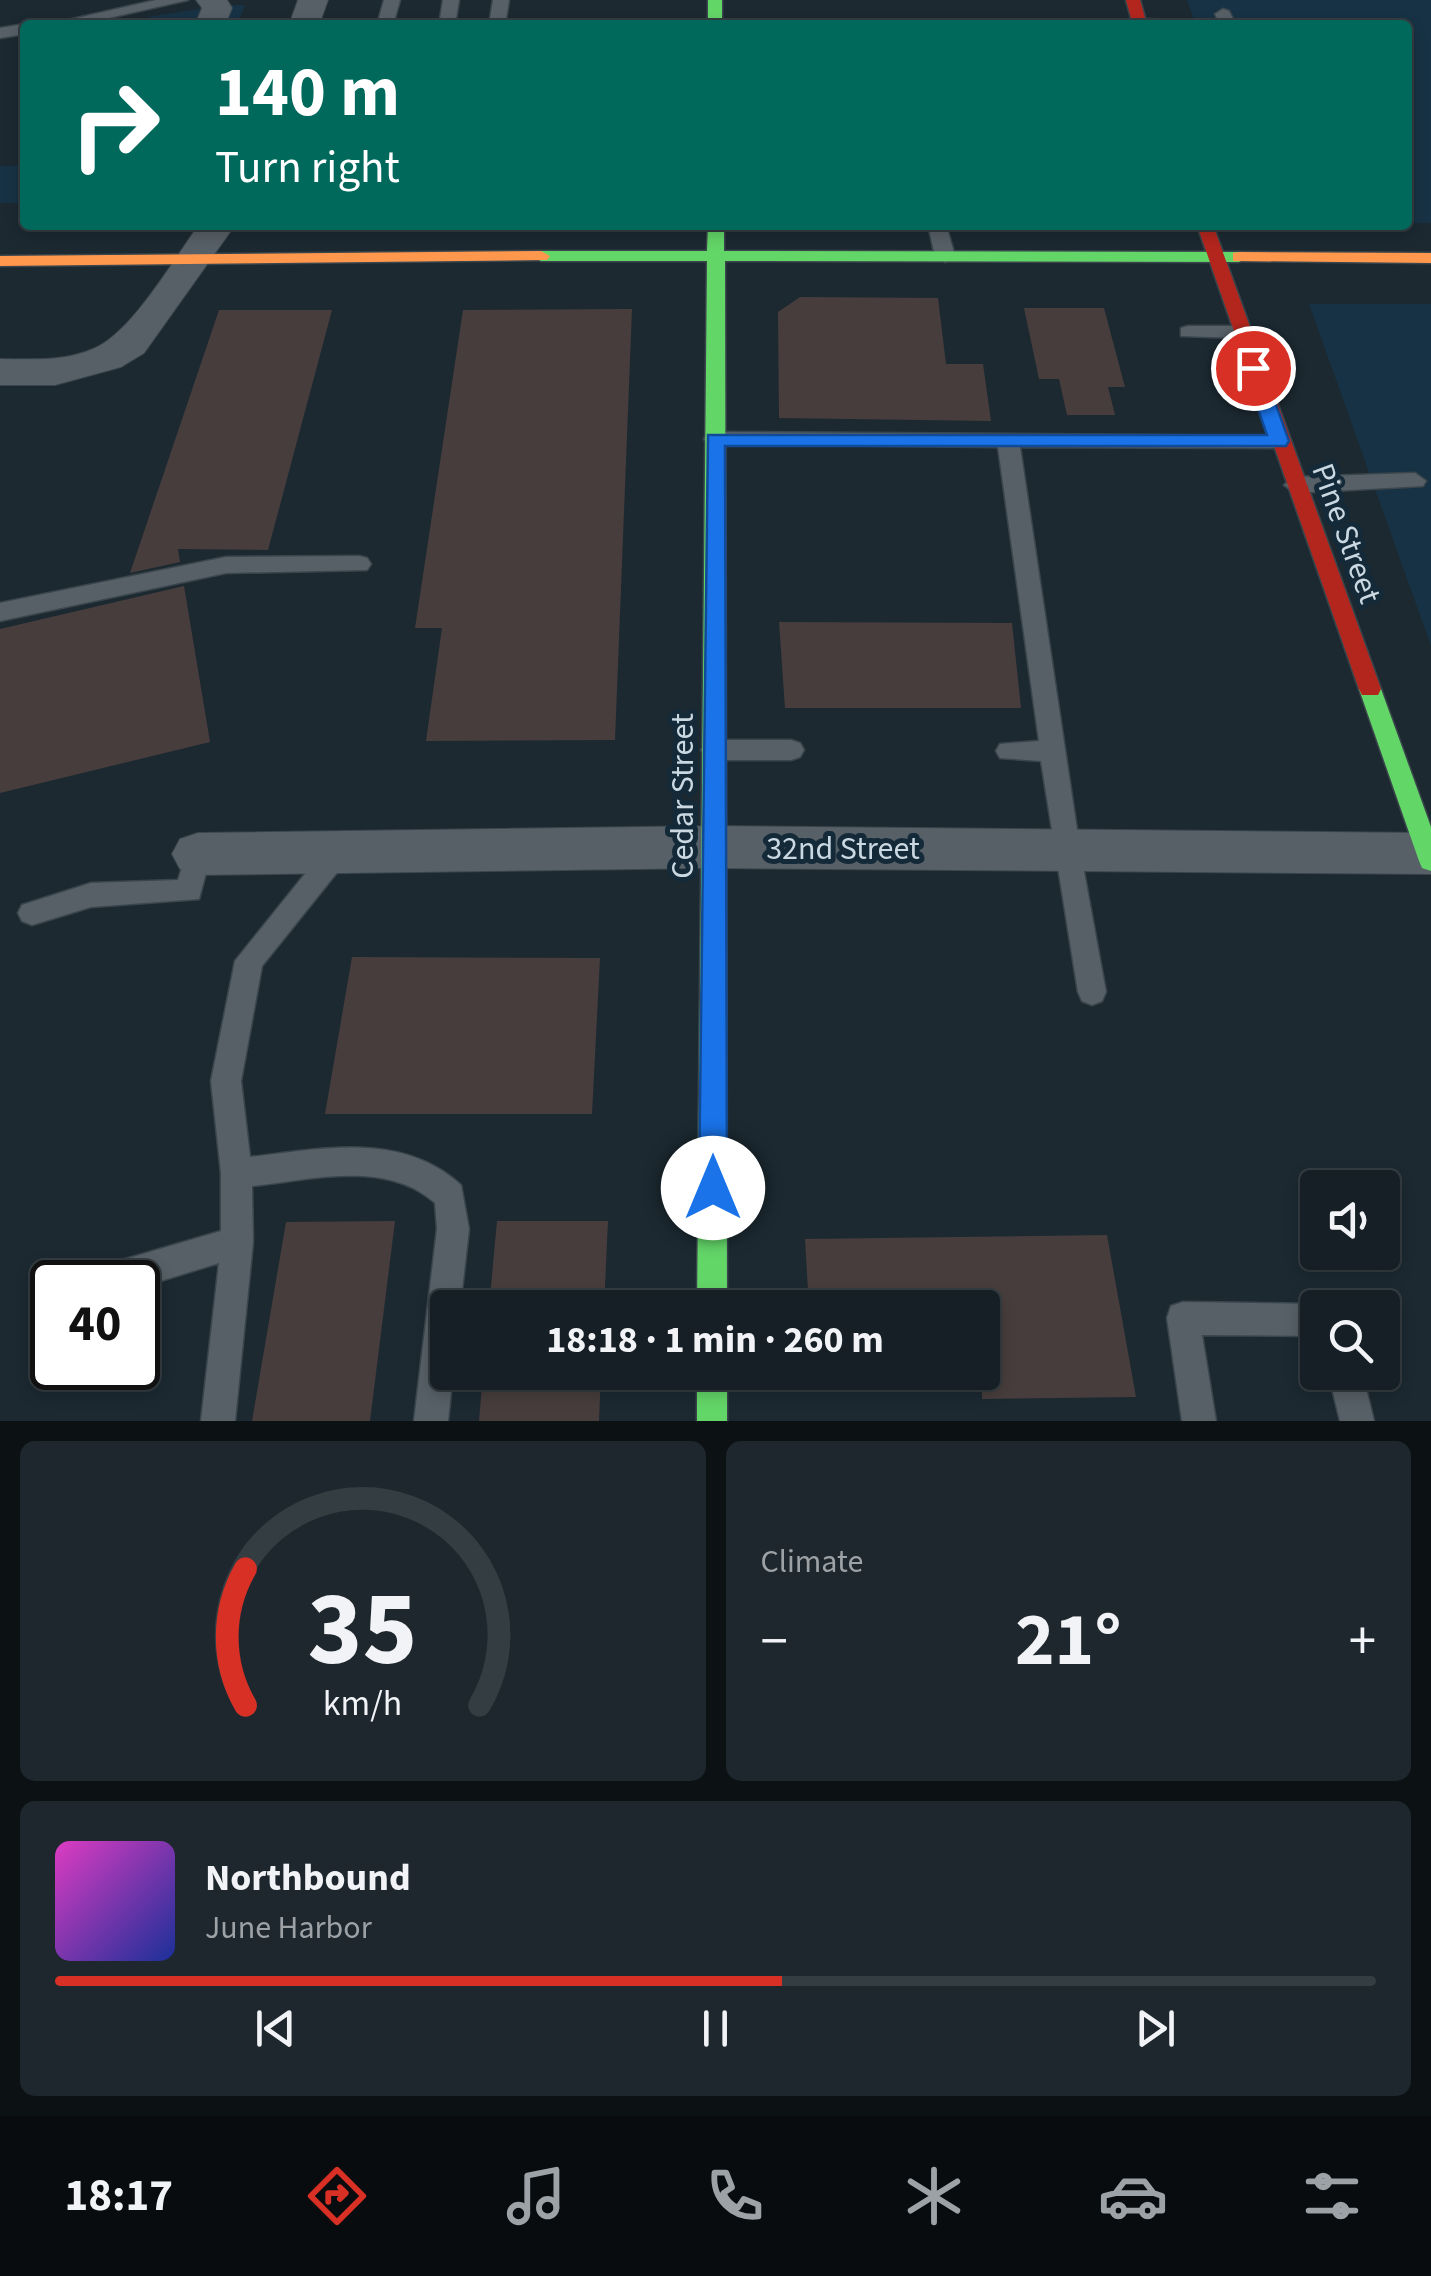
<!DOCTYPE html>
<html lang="en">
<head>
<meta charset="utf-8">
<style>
	:root { --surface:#151f25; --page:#1e272d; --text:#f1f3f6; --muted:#9da2a7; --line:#343d42; --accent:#d93025 }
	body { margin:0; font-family:"Source Sans 3",sans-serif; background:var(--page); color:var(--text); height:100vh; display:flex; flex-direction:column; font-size:38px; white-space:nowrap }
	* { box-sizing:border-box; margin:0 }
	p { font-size:32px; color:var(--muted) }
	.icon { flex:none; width:55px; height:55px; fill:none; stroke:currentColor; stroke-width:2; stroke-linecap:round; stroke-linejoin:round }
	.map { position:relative; height:1421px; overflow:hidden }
	.drawer { display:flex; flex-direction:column; gap:20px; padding:20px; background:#0c1114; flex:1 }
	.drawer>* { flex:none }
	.top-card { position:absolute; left:20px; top:20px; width:1392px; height:210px; border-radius:10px; box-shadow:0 5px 15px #0003,0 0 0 2px var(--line); background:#00695c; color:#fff; overflow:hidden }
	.fabs { position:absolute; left:1300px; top:1170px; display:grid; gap:20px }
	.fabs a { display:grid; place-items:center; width:100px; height:100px; border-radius:10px; background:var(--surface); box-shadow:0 5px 15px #0003,0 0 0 2px var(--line); font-size:50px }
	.speed { position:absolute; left:30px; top:1260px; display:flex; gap:20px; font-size:50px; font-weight:700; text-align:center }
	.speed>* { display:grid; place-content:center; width:130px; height:130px; border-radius:50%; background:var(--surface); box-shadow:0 5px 15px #0003,0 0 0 2px var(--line); line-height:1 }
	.speed .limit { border:5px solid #111; border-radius:15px; background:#fff; color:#111 }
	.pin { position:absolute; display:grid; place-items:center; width:85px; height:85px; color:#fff; margin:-42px; border:5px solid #fff; border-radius:50%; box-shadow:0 2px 10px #0007 }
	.me { position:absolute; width:110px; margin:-55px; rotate:0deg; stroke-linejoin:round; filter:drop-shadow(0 0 8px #0008) }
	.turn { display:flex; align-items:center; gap:35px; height:210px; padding:0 30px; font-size:45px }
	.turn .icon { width:130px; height:130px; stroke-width:2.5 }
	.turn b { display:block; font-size:70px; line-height:85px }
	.big { font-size:75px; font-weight:700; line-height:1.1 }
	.drawer .tile { flex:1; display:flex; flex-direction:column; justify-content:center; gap:15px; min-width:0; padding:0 35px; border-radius:15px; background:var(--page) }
	.drawer .dial { align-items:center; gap:0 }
	.dial svg { height:260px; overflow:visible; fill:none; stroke:var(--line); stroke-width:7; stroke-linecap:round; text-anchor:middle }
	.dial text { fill:var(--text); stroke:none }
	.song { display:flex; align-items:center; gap:30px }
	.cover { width:120px; height:120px; border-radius:15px; background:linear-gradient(135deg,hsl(310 70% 55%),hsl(230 70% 35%)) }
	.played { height:10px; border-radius:5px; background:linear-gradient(90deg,var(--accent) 55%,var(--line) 55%) }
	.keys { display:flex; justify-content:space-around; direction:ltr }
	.heat { display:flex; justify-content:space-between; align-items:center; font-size:55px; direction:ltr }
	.drawer .tiles { flex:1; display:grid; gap:20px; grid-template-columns:1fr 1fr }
	.tile:last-child { grid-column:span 2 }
	.trip { position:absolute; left:430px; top:1290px; width:570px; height:100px; border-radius:10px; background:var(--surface); box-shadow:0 5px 15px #0003,0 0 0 2px var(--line); font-weight:700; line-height:100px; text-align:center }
	.dock { display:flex; height:160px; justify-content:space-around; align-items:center; background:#080c0f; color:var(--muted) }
	.dock .icon { width:70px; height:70px }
	.dock .active { color:var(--accent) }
	.dock b { font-size:45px; color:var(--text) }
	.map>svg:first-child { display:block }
</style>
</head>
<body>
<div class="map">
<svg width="1431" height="1421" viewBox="0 0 1431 1421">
	<rect width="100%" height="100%" fill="#1c2931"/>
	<!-- built -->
	<path fill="#173244" d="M1187 0H1431V223H1408V25H1196Z
		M225 5H245L237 25H130L153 16Z
		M0 166H25V203H0Z
		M1309 304H1431V647V646Z"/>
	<!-- building -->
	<path fill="#473d3d" d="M800 297 938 298 946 364H983L991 421 779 418 778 312Z
		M1024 308H1104L1125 387H1108L1115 415H1067L1059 379H1039Z
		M632 309 615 740 426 741 442 628H415L463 310Z
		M219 310H332L268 550 178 549 180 562 130 573Z
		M184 586 210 742 0 793V629Z
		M779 622 1012 623 1021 708H785Z
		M352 957 600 958 592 1114H325Z
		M395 1221 370 1421H252L286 1222Z
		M497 1221H608L604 1308H489Z
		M1107 1235 1136 1397 982 1399V1308H809L805 1239Z
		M483 1372H601L599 1421H479Z"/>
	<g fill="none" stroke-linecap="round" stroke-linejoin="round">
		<defs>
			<path id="lane" d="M156 0H188L78 25H46Z
				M384 0H400L393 25H377Z
				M443 0H459L455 25H439Z
				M493 0H509L505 25H489Z
				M1223 9 1229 11 1236 25H1220L1215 14Z
				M1140 19 1182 20 1190 25H1133Z
				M25 24 29 25H25V34L0 38V28Z
				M928 225H946L955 256 952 260 945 262 935 256Z
				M1188 326H1240L1250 332 1240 338 1181 336V328Z
				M715 432 1288 436 1291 441 1288 446 1280 448 1020 447 1080 850 1106 992 1102 1001 1092 1005 1082 1001 1078 992 1041 761 1000 758 996 751 1000 744 1039 741 998 447 707 444 704 439 707 434Z
				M1415 473 1426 481 1423 486 1295 493 1284 485 1295 477Z
				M359 556 367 558 371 564 367 570 226 573 0 621V603L226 557Z
				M714 740H791L800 743 804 750 800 757 791 760H714L705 757 701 750 705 743Z
				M338 841 347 844 351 852 347 860 262 966 241 1081 250 1157C323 1149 401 1131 461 1185L469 1229 460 1308H448V1372H453L448 1421H414L437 1229 435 1203C386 1159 311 1180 252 1186L253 1242 235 1421H201L219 1263 138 1288V1282H86L91 1271 102 1266 221 1231V1173L211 1081 235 961 329 844Z
				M198 843 207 846 211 854 199 899 91 907 32 925 22 921 18 913 22 905 91 883 178 880 189 846Z
				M1183 1302 1318 1304 1327 1308H1318V1336L1202 1335 1216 1421H1182L1167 1318 1171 1306Z
				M1328 1372H1362L1374 1421H1340Z"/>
			<path id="street" d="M196 0H227L232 8 225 25H195L202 8Z
				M298 0H328L319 25H289Z
				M199 225H235L144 353 121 367 55 385H0V359C31 359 63 362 93 349 132 333 173 260 199 225Z
				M714 826 1428 833 1431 874 714 868 198 875 180 869 172 854 180 839 198 833Z"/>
			<path id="fast" d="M708 0H722V25H708Z
				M708 225H724V251L1239 252 1248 257 1239 262 725 261 727 1308H697L707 261H541L532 256 541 251H707Z
				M1370 680 1381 689 1431 827V871L1422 868 1419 861 1359 689Z
				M697 1372H727V1421H697Z"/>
			<path id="slow" d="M541 251 550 256 547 260 0 266V256Z
				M1239 252 1431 253V263L1233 261V253Z"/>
			<path id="jam" d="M1126 0H1140L1147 25H1133Z
				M1197 225H1213L1381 689 1378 695H1362L1359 689Z"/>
		</defs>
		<!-- lane casing -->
		<use href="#lane" stroke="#3a454c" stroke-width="3"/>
		<!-- street casing -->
		<use href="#street" stroke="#3a454c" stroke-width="2"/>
		<!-- fast casing -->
		<use href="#fast" stroke="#3a454c" stroke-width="3"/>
		<!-- slow casing -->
		<use href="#slow" stroke="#3a454c" stroke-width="3"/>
		<!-- jam casing -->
		<use href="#jam" stroke="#3a454c" stroke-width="3"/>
		<!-- lane -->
		<use href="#lane" fill="#576067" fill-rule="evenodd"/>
		<!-- street -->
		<use href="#street" fill="#576067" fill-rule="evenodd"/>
		<!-- fast -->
		<use href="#fast" fill="#63d668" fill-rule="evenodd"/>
		<!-- slow -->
		<use href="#slow" fill="#ff974d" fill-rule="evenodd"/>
		<!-- jam -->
		<use href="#jam" fill="#b3261e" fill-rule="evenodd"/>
	</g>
	<!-- route -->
	<path fill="#1a73e8" stroke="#114b97" stroke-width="2.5" d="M1253 362 1263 368 1289 441 1286 446H725L727 1188 723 1197 713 1201 703 1197 699 1188 708 435H1267L1244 368Z"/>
	<g text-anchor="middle" stroke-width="10" stroke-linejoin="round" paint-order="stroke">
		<!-- street labels -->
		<g font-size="32" fill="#cad8e2" stroke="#142a39">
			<text transform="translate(1347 533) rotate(70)" y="11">Pine Street</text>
			<text transform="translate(682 796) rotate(-90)" y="11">Cedar Street</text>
			<text x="843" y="859">32nd Street</text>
		</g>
	</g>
</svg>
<div class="fabs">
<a><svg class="icon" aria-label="sound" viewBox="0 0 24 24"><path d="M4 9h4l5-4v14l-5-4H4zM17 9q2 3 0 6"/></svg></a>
<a><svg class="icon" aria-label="search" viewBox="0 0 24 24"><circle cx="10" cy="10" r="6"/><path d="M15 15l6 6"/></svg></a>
</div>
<div class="speed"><div class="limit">40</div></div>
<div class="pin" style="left:1253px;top:368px;background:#d93025"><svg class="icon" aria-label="arrive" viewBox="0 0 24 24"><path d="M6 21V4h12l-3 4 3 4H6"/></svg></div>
<svg class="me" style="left:713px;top:1188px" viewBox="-20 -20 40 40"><circle r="19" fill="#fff"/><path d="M0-13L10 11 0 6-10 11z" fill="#1a73e8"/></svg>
<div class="trip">18:18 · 1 min · 260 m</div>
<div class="top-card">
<div class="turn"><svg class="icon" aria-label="right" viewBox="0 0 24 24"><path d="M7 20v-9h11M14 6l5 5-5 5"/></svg><div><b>140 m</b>Turn right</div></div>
</div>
</div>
<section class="drawer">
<div class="tiles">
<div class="tile dial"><svg viewBox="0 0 100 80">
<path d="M14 69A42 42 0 1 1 86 69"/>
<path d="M14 69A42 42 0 0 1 14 27" stroke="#d93025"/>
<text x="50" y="56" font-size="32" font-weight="700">35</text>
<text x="50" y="72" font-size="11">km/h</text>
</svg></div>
<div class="tile"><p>Climate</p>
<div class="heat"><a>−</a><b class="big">21°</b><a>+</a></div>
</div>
<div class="tile">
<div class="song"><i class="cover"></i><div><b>Northbound</b><p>June Harbor</p></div></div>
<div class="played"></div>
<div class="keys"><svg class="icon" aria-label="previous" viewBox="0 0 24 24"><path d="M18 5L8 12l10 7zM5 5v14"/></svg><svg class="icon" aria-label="pause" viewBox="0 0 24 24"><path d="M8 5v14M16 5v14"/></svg><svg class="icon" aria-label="next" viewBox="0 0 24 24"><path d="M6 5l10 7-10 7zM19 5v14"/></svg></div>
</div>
</div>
</section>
<nav class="dock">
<b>18:17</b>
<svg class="icon active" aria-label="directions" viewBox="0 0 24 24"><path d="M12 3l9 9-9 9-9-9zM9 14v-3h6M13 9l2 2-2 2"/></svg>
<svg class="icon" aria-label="music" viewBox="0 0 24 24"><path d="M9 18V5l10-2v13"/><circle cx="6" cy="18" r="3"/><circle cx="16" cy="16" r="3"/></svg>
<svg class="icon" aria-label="phone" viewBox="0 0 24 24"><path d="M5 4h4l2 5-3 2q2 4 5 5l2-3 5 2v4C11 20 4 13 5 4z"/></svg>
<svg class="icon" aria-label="climate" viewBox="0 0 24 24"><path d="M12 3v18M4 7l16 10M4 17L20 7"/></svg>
<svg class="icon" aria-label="car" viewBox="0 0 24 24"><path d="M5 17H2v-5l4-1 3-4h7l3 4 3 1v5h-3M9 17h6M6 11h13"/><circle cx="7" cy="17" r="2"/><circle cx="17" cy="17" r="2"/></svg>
<svg class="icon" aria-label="filters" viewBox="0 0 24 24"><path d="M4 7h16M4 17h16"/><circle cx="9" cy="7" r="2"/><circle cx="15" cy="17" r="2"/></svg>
</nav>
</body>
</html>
